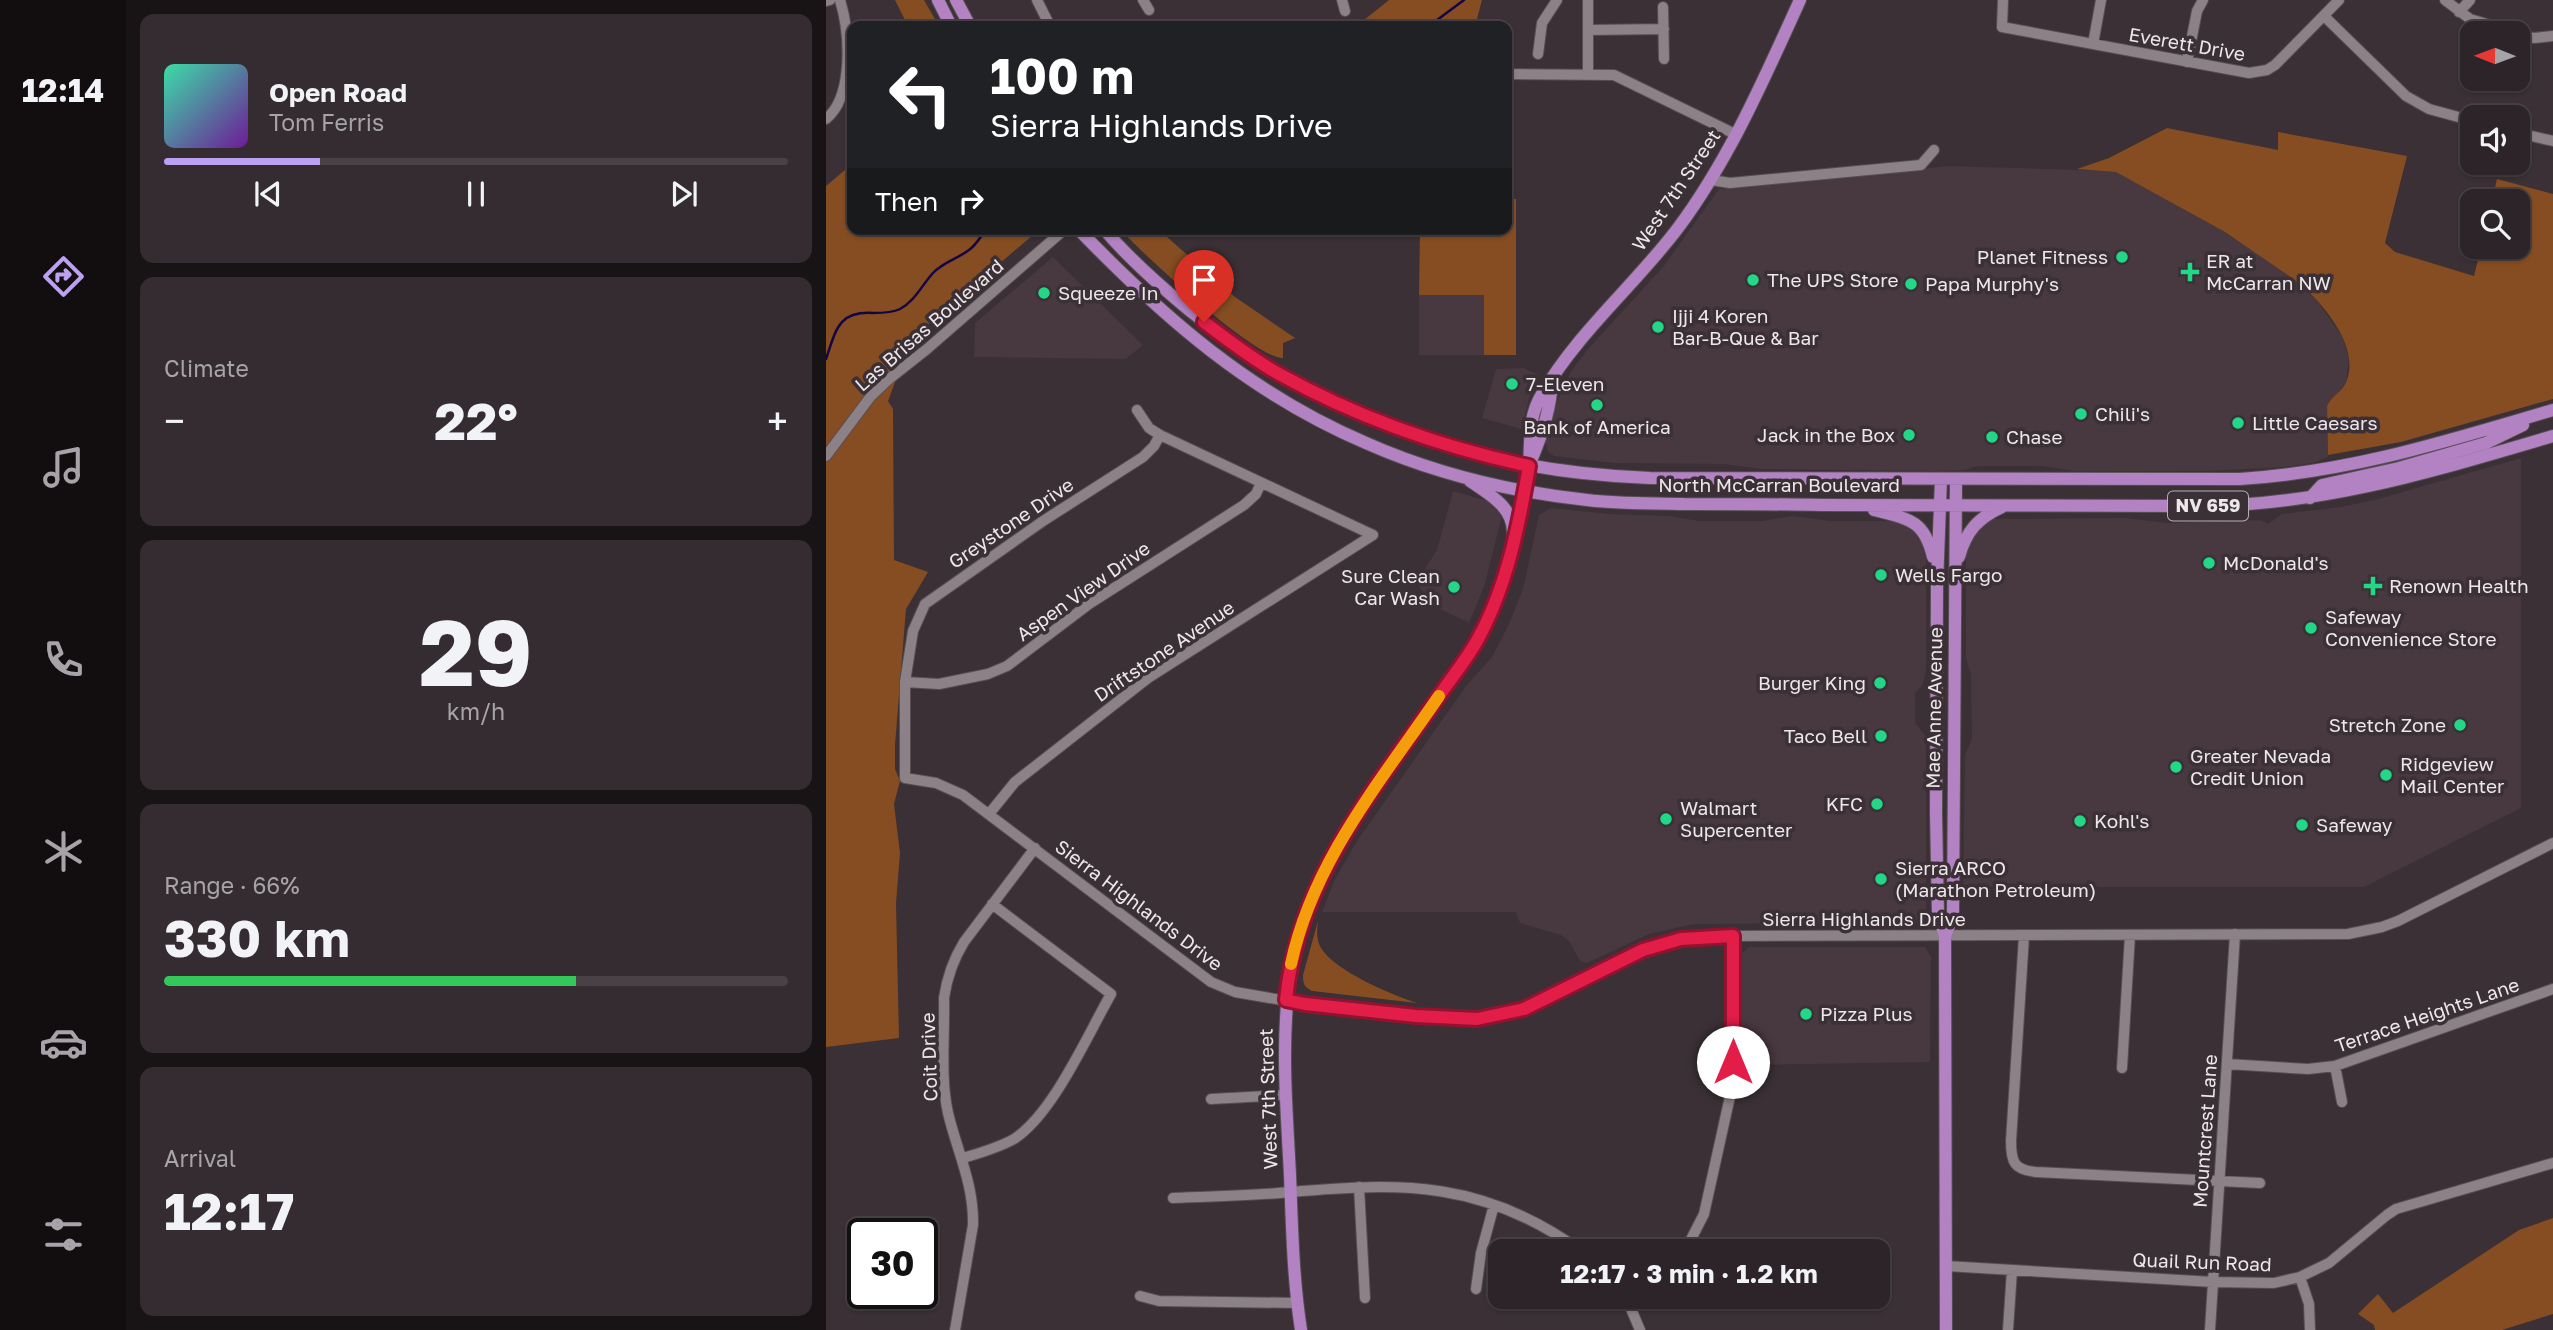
<!DOCTYPE html>
<html lang="en">
<head>
<meta charset="utf-8">
<style>
	:root { --surface:#2c2428; --page:#342c30; --text:#f1f3f6; --muted:#a6a4a8; --line:#484145; --accent:#bca0f2 }
	body { margin:0; font-family:"Golos Text",sans-serif; background:var(--page); color:var(--text); height:100vh; display:flex; flex-direction:column; font-size:26px; white-space:nowrap }
	* { box-sizing:border-box; margin:0 }
	p { font-size:23px; color:var(--muted) }
	.icon { flex:none; width:38px; height:38px; fill:none; stroke:currentColor; stroke-width:2; stroke-linecap:round; stroke-linejoin:round }
	.map { position:relative; flex:1; overflow:hidden }
	.drawer { display:flex; flex-direction:column; gap:14px; padding:14px; background:#181416; width:700px }
	.drawer>* { flex:none }
	.guide { position:absolute; left:21px; top:21px; width:665px; height:214px; border-radius:14px; box-shadow:0 2px 5px #0004,0 0 0 2px var(--line); background:#202124; color:#fff; overflow:hidden }
	.needle { width:46px; rotate:271deg }
	.fabs { position:absolute; left:1634px; top:21px; display:grid; gap:14px }
	.fabs a { display:grid; place-items:center; width:70px; height:70px; border-radius:14px; background:var(--surface); box-shadow:0 2px 5px #0004,0 0 0 2px var(--line); font-size:35px }
	.speed { position:absolute; left:21px; top:1218px; display:flex; gap:14px; font-size:35px; font-weight:700; text-align:center }
	.speed>* { display:grid; place-content:center; width:91px; height:91px; border-radius:50%; background:var(--surface); box-shadow:0 2px 5px #0004,0 0 0 2px var(--line); line-height:1 }
	.speed .limit { border:4px solid #111; border-radius:10px; background:#fff; color:#111 }
	.pin { position:absolute; display:grid; place-items:center; width:60px; height:60px; color:#fff; margin:-72px -30px; border-radius:50% 50% 50% 0; rotate:-45deg; box-shadow:0 0 7px #0007 }
	.pin .icon { rotate:45deg }
	.me { position:absolute; width:77px; margin:-38px; rotate:0deg; stroke-linejoin:round; filter:drop-shadow(0 0 5px #0008) }
	.turn { display:flex; align-items:center; gap:24px; height:147px; padding:0 28px; font-size:32px }
	.turn .icon { width:91px; height:91px; stroke-width:2.5 }
	.turn b { display:block; font-size:49px; line-height:60px }
	.then { display:flex; align-items:center; height:66px; padding:0 28px; background:#0003; gap:14px; font-size:26px }
	.big { font-size:52px; font-weight:700; line-height:1.1 }
	.drawer .tile { flex:1; display:flex; flex-direction:column; justify-content:center; gap:10px; min-width:0; padding:0 24px; border-radius:14px; background:var(--page) }
	.drawer .dial { align-items:center; gap:0 }
	.dial b { font-size:91px; line-height:1 }
	.song { display:flex; align-items:center; gap:21px }
	.cover { width:84px; height:84px; border-radius:10px; background:linear-gradient(135deg,hsl(160 70% 55%),hsl(280 70% 35%)) }
	.played { height:7px; border-radius:4px; background:linear-gradient(90deg,var(--accent) 25%,var(--line) 25%) }
	.keys { display:flex; justify-content:space-around; direction:ltr }
	.heat { display:flex; justify-content:space-between; align-items:center; font-size:38px; direction:ltr }
	.charge { height:10px; border-radius:5px; background:linear-gradient(90deg,#34c759 66%,var(--line) 0) }
	.trip { position:absolute; left:662px; top:1239px; width:402px; height:70px; border-radius:14px; background:var(--surface); box-shadow:0 2px 5px #0004,0 0 0 2px var(--line); font-weight:700; line-height:70px; text-align:center }
	main { display:flex; flex:1; min-height:0 }
	.tabs { display:flex; flex-direction:column; width:126px; justify-content:space-around; align-items:center; background:#120e10; color:var(--muted) }
	.tabs .icon { width:49px; height:49px }
	.tabs .selected { color:var(--accent) }
	.tabs b { font-size:32px; color:var(--text) }
	.map>svg:first-child { display:block }
</style>
</head>
<body>
<main>
<nav class="tabs">
<b>12:14</b>
<svg class="icon selected" aria-label="directions" viewBox="0 0 24 24"><path d="M12 3l9 9-9 9-9-9zM9 14v-3h6M13 9l2 2-2 2"/></svg>
<svg class="icon" aria-label="music" viewBox="0 0 24 24"><path d="M9 18V5l10-2v13"/><circle cx="6" cy="18" r="3"/><circle cx="16" cy="16" r="3"/></svg>
<svg class="icon" aria-label="phone" viewBox="0 0 24 24"><path d="M5 4h4l2 5-3 2q2 4 5 5l2-3 5 2v4C11 20 4 13 5 4z"/></svg>
<svg class="icon" aria-label="climate" viewBox="0 0 24 24"><path d="M12 3v18M4 7l16 10M4 17L20 7"/></svg>
<svg class="icon" aria-label="car" viewBox="0 0 24 24"><path d="M5 17H2v-5l4-1 3-4h7l3 4 3 1v5h-3M9 17h6M6 11h13"/><circle cx="7" cy="17" r="2"/><circle cx="17" cy="17" r="2"/></svg>
<svg class="icon" aria-label="filters" viewBox="0 0 24 24"><path d="M4 7h16M4 17h16"/><circle cx="9" cy="7" r="2"/><circle cx="15" cy="17" r="2"/></svg>
</nav>
<section class="drawer">
<div class="tile">
<div class="song"><i class="cover"></i><div><b>Open Road</b><p>Tom Ferris</p></div></div>
<div class="played"></div>
<div class="keys"><svg class="icon" aria-label="previous" viewBox="0 0 24 24"><path d="M18 5L8 12l10 7zM5 5v14"/></svg><svg class="icon" aria-label="pause" viewBox="0 0 24 24"><path d="M8 5v14M16 5v14"/></svg><svg class="icon" aria-label="next" viewBox="0 0 24 24"><path d="M6 5l10 7-10 7zM19 5v14"/></svg></div>
</div>
<div class="tile"><p>Climate</p>
<div class="heat"><a>−</a><b class="big">22°</b><a>+</a></div>
</div>
<div class="tile dial"><b>29</b><p>km/h</p></div>
<div class="tile"><p>Range · 66%</p><b class="big">330 km</b><div class="charge"></div></div>
<div class="tile"><p>Arrival</p><b class="big">12:17</b></div>
</section>
<div class="map">
<svg width="1727" height="1330" viewBox="0 0 1727 1330">
	<rect width="100%" height="100%" fill="#3a3035"/>
	<!-- built -->
	<path fill="#483840" d="M1123 166 1290 171 1399 232 1476 285 1486 294 1516 336 1523 358 1520 384 1501 406 1502 457 1487 463 1459 467 1382 471H1248L1216 466H1152L1139 470 1107 471 935 469 898 464 788 463 728 456 722 452 719 441 726 413 745 371 762 349 837 267 893 189Z
		M227 257 317 345 300 359 148 357 149 323Z
		M593 295H658V355H593Z
		M697 368 713 375 705 392 695 429 656 418 670 369Z
		M1695 458V808L1538 887H1137L1139 763V755L1146 739 1145 675 1140 658V551L1145 535 1163 519 1299 518 1342 523 1434 520 1442 524 1456 514 1515 507 1552 499Z
		M627 491 665 502 676 516 658 587 643 623 608 606 590 583 611 550Z
		M725 508 785 514 843 516 873 521H936L967 516 1005 521H1074L1089 530 1099 549 1100 558V671L1096 686 1089 693V723L1099 735 1100 748V915L1094 923 868 924 823 934 761 963 754 961 743 941 735 935 694 923 690 912H496L508 881 531 841 640 686 666 657 682 626 697 589 713 515Z
		M923 947H1099L1105 957 1104 1062 918 1065 916 1060V953Z"/>
	<!-- green -->
	<path fill="#854d21" d="M69 0H98L113 26H82Z
		M563 0H656L651 19 633 26H520L533 24Z
		M1341 128 1452 150V132L1581 156 1559 243 1569 252 1648 276 1655 247H1692V201H1666L1671 179 1727 194V399L1575 442 1502 455 1501 406C1506 395 1518 391 1521 380 1533 346 1499 307 1476 285L1399 232 1290 172 1251 169 1283 158Z
		M26 164V229H214L85 339 62 401 67 409 68 560 102 572 80 609 69 745V769L74 781 68 804 74 853 70 903 73 1038 0 1047V186Z
		M681 199H690V355H658V295H593L594 229H681Z
		M294 229H332L409 297 469 338 457 343V358C429 359 317 254 294 229Z
		M492 921C491 930 490 940 495 948 509 971 566 995 591 1003L486 991C478 987 477 984 477 975Z
		M1727 1218V1314L1676 1330H1549L1548 1325 1532 1314 1552 1294 1567 1313 1693 1230Z"/>
	<g fill="none" stroke-linecap="round" stroke-linejoin="round">
		<!-- stream -->
		<path stroke="#130545" stroke-width="2.5" d="M603 26 638 0
			M0 359C10 330 12 311 47 313 56 313 66 313 74 309 89 301 96 285 107 273 117 262 131 259 143 250 150 245 155 237 160 229"/>
		<defs>
			<path id="minor" d="M211 0 224 26
				M317 0 323 10
				M516 0 519 11
				M1177 0 1176 27 1423 73 1441 70 1449 65 1513 0
				M1619 0 1644 19 1690 33
				M0 1 4 0
				M837 7 838 59
				M1633 12 1644 0
				M1498 16 1580 96 1603 109 1647 121
				M762 30 838 29
				M1692 34 1708 38 1727 36
				M1267 44 1275 0
				M712 54 716 23 731 0
				M1361 62 1371 11 1377 0
				M681 74 788 75 911 135
				M762 74V0
				M0 119C28 96 24 33 14 0
				M1692 133 1727 141
				M885 180 904 183 1095 165 1108 150
				M311 410 323 428 334 435 547 535
				M334 435 328 446 317 457 217 521 99 604 87 631 79 682V778L110 783 137 795 385 982 409 992 479 1004 630 1020C707 1018 749 977 816 950 846 939 875 937 907 936L1522 934 1556 927 1572 921 1727 843
				M0 456 45 396 63 379 101 349 239 229
				M79 682 113 684 162 674 181 666 263 604 418 505 430 494 435 483
				M163 814 189 782 322 678 547 535
				M1198 936 1185 1141C1185 1162 1188 1170 1210 1172L1434 1183
				M1401 1064 1482 1069 1509 1066 1727 989
				M1509 1066 1516 1102
				M1296 1068 1304 935
				M385 1099 460 1095
				M137 1158C154 1153 172 1148 188 1139 227 1114 261 1036 285 994L166 904
				M533 1187 539 1298
				M347 1198C386 1196 426 1196 464 1192 578 1182 658 1181 755 1251
				M859 1251 878 1214 905 1092 907 1062V936
				M1120 1266 1387 1282 1448 1283 1474 1277 1503 1263 1561 1215 1570 1209 1727 1163
				M1474 1277 1483 1304 1484 1330
				M650 1289 655 1253 668 1205
				M314 1296 333 1301 471 1303
				M800 1297 814 1330
				M129 1330 147 1225C148 1184 131 1151 122 1113 114 1077 119 1035 118 998 121 977 127 960 138 942L209 848
				M1182 1330 1186 1270
				M1384 1330 1409 934"/>
			<path id="major" d="M112 0 125 26
				M130 0 144 26
				M252 229C338 318 425 394 540 443 610 474 686 492 761 500 793 504 825 503 858 504 904 504 950 504 996 505 1121 506 1245 505 1370 506 1497 506 1607 471 1727 436
				M278 229C303 259 333 285 363 310 497 418 652 472 824 478L1414 479C1525 472 1621 441 1727 410
				M704 463C715 438 725 408 726 380
				M1115 479 1111 585 1110 813 1112 915 1119 936 1120 1330
				M644 481C663 494 688 507 687 534
				M1484 498 1496 485 1573 468 1660 443 1697 425
				M1048 510C1082 519 1098 519 1107 557
				M1133 557C1140 531 1152 518 1176 507
				M1119 936 1127 915 1130 479
				M475 1330C467 1279 466 1226 464 1175 458 1060 447 962 504 857 535 801 576 749 612 697 626 677 642 658 654 636 680 585 693 528 702 473 706 445 700 420 716 394 752 332 809 285 852 228 904 158 938 79 974 0"/>
		</defs>
		<!-- minor casing -->
		<use href="#minor" stroke="#564e52" stroke-width="12"/>
		<!-- major casing -->
		<use href="#major" stroke="#564e52" stroke-width="14"/>
		<!-- minor -->
		<use href="#minor" stroke="#8c8186" stroke-width="10"/>
		<!-- major -->
		<use href="#major" stroke="#b282c3" stroke-width="12"/>
	</g>
	<g fill="none" stroke-linecap="round" stroke-linejoin="round">
		<defs>
			<path id="route" d="M378 322C402 340 426 359 453 374 532 418 615 447 703 466 693 525 681 586 652 639 641 659 626 677 613 696 548 790 471 881 460 1000L479 1004 590 1016 651 1019 698 1009 817 950 855 939 907 936V1062"/>
		</defs>
		<!-- route casing -->
		<use href="#route" stroke="#92132f" stroke-width="18"/>
		<!-- route -->
		<use href="#route" stroke="#e11d48" stroke-width="12"/>
		<!-- slow -->
		<path stroke="#f59e0b" stroke-width="12" d="M465 964C487 861 555 781 613 696"/>
	</g>
	<!-- markers -->
	<g fill="#22d887" stroke="#3a3035" stroke-width="2.5">
		<circle cx="1296" cy="257" r="7"/>
		<path d="M1360.5 261.5h7v7h7v7h-7v7h-7v-7h-7v-7h7z"/>
		<circle cx="927" cy="280" r="7"/>
		<circle cx="1085" cy="284" r="7"/>
		<circle cx="218" cy="293" r="7"/>
		<circle cx="832" cy="327" r="7"/>
		<circle cx="686" cy="384" r="7"/>
		<circle cx="771" cy="405" r="7"/>
		<circle cx="1255" cy="414" r="7"/>
		<circle cx="1412" cy="423" r="7"/>
		<circle cx="1083" cy="435" r="7"/>
		<circle cx="1166" cy="437" r="7"/>
		<circle cx="1383" cy="563" r="7"/>
		<circle cx="1055" cy="575" r="7"/>
		<path d="M1543.5 575.5h7v7h7v7h-7v7h-7v-7h-7v-7h7z"/>
		<circle cx="628" cy="587" r="7"/>
		<circle cx="1485" cy="628" r="7"/>
		<circle cx="1054" cy="683" r="7"/>
		<circle cx="1634" cy="725" r="7"/>
		<circle cx="1055" cy="736" r="7"/>
		<circle cx="1350" cy="767" r="7"/>
		<circle cx="1560" cy="775" r="7"/>
		<circle cx="1051" cy="804" r="7"/>
		<circle cx="840" cy="819" r="7"/>
		<circle cx="1254" cy="821" r="7"/>
		<circle cx="1476" cy="825" r="7"/>
		<circle cx="1055" cy="879" r="7"/>
		<circle cx="980" cy="1014" r="7"/>
	</g>
	<g text-anchor="middle" stroke-width="7" stroke-linejoin="round" paint-order="stroke">
		<!-- shield labels -->
		<rect fill="#3a3035" stroke="#b7b0b4" stroke-width="2" x="1342" y="491.5" width="80" height="29" rx="5"/>
		<g font-size="18" font-weight="bold" fill="#ede7ea">
			<text x="1382" y="512">NV 659</text>
		</g>
		<!-- street labels -->
		<g font-size="19" fill="#ede7ea" stroke="#3a3035">
			<text transform="translate(1361 44) rotate(10)" y="7">Everett Drive</text>
			<text transform="translate(850 190) rotate(-56)" y="7">West 7th Street</text>
			<text transform="translate(103 325) rotate(-41)" y="7">Las Brisas Boulevard</text>
			<text x="953" y="492">North McCarran Boulevard</text>
			<text transform="translate(185 523) rotate(-34)" y="7">Greystone Drive</text>
			<text transform="translate(257 591) rotate(-35)" y="7">Aspen View Drive</text>
			<text transform="translate(338 651) rotate(-34)" y="7">Driftstone Avenue</text>
			<text transform="translate(1108 708) rotate(-89)" y="7">Mae Anne Avenue</text>
			<text transform="translate(313 905) rotate(37)" y="7">Sierra Highlands Drive</text>
			<text x="1038" y="926">Sierra Highlands Drive</text>
			<text transform="translate(1601 1015) rotate(-19)" y="7">Terrace Heights Lane</text>
			<text transform="translate(103 1057) rotate(-92)" y="7">Coit Drive</text>
			<text transform="translate(442 1099) rotate(-92)" y="7">West 7th Street</text>
			<text transform="translate(1379 1131) rotate(-86)" y="7">Mountcrest Lane</text>
			<text transform="translate(1376 1262) rotate(2)" y="7">Quail Run Road</text>
		</g>
		<!-- poi labels -->
		<g font-size="19" fill="#ede7ea" stroke="#3a3035" text-anchor="start">
			<text x="1282" y="264" text-anchor="end">Planet Fitness</text>
			<text x="1380" y="268">ER at<tspan x="1380" dy="22">McCarran NW</tspan></text>
			<text x="941" y="287">The UPS Store</text>
			<text x="1099" y="291">Papa Murphy's</text>
			<text x="232" y="300">Squeeze In</text>
			<text x="846" y="323">Ijji 4 Koren<tspan x="846" dy="22">Bar-B-Que &amp; Bar</tspan></text>
			<text x="700" y="391">7-Eleven</text>
			<text x="1269" y="421">Chili's</text>
			<text x="1426" y="430">Little Caesars</text>
			<text x="771" y="434" text-anchor="middle">Bank of America</text>
			<text x="1069" y="442" text-anchor="end">Jack in the Box</text>
			<text x="1180" y="444">Chase</text>
			<text x="1397" y="570">McDonald's</text>
			<text x="1069" y="582">Wells Fargo</text>
			<text x="614" y="583" text-anchor="end">Sure Clean<tspan x="614" dy="22">Car Wash</tspan></text>
			<text x="1563" y="593">Renown Health</text>
			<text x="1499" y="624">Safeway<tspan x="1499" dy="22">Convenience Store</tspan></text>
			<text x="1040" y="690" text-anchor="end">Burger King</text>
			<text x="1620" y="732" text-anchor="end">Stretch Zone</text>
			<text x="1041" y="743" text-anchor="end">Taco Bell</text>
			<text x="1364" y="763">Greater Nevada<tspan x="1364" dy="22">Credit Union</tspan></text>
			<text x="1574" y="771">Ridgeview<tspan x="1574" dy="22">Mail Center</tspan></text>
			<text x="1037" y="811" text-anchor="end">KFC</text>
			<text x="854" y="815">Walmart<tspan x="854" dy="22">Supercenter</tspan></text>
			<text x="1268" y="828">Kohl's</text>
			<text x="1490" y="832">Safeway</text>
			<text x="1069" y="875">Sierra ARCO<tspan x="1069" dy="22">(Marathon Petroleum)</tspan></text>
			<text x="994" y="1021">Pizza Plus</text>
		</g>
	</g>
</svg>
<div class="fabs">
<a><svg class="needle" viewBox="-14 -14 28 28"><path d="M0-13l5 13h-10z" fill="#e53935"/><path d="M0 13l5-13h-10z" fill="#a6a4a8"/></svg></a>
<a><svg class="icon" aria-label="sound" viewBox="0 0 24 24"><path d="M4 9h4l5-4v14l-5-4H4zM17 9q2 3 0 6"/></svg></a>
<a><svg class="icon" aria-label="search" viewBox="0 0 24 24"><circle cx="10" cy="10" r="6"/><path d="M15 15l6 6"/></svg></a>
</div>
<div class="speed"><div class="limit">30</div></div>
<div class="pin" style="left:378px;top:322px;background:#d93025"><svg class="icon" aria-label="arrive" viewBox="0 0 24 24"><path d="M6 21V4h12l-3 4 3 4H6"/></svg></div>
<svg class="me" style="left:907px;top:1062px" viewBox="-20 -20 40 40"><circle r="19" fill="#fff"/><path d="M0-13L10 11 0 6-10 11z" fill="#e11d48"/></svg>
<div class="trip">12:17 · 3 min · 1.2 km</div>
<div class="guide">
<div class="turn"><svg class="icon" aria-label="left" viewBox="0 0 24 24"><path d="M17 20v-9H6M10 6l-5 5 5 5"/></svg><div><b>100 m</b>Sierra Highlands Drive</div></div>
<div class="then">Then<svg class="icon" aria-label="right" viewBox="0 0 24 24"><path d="M7 20v-9h11M14 6l5 5-5 5"/></svg></div>
</div>
</div>
</main>
</body>
</html>
